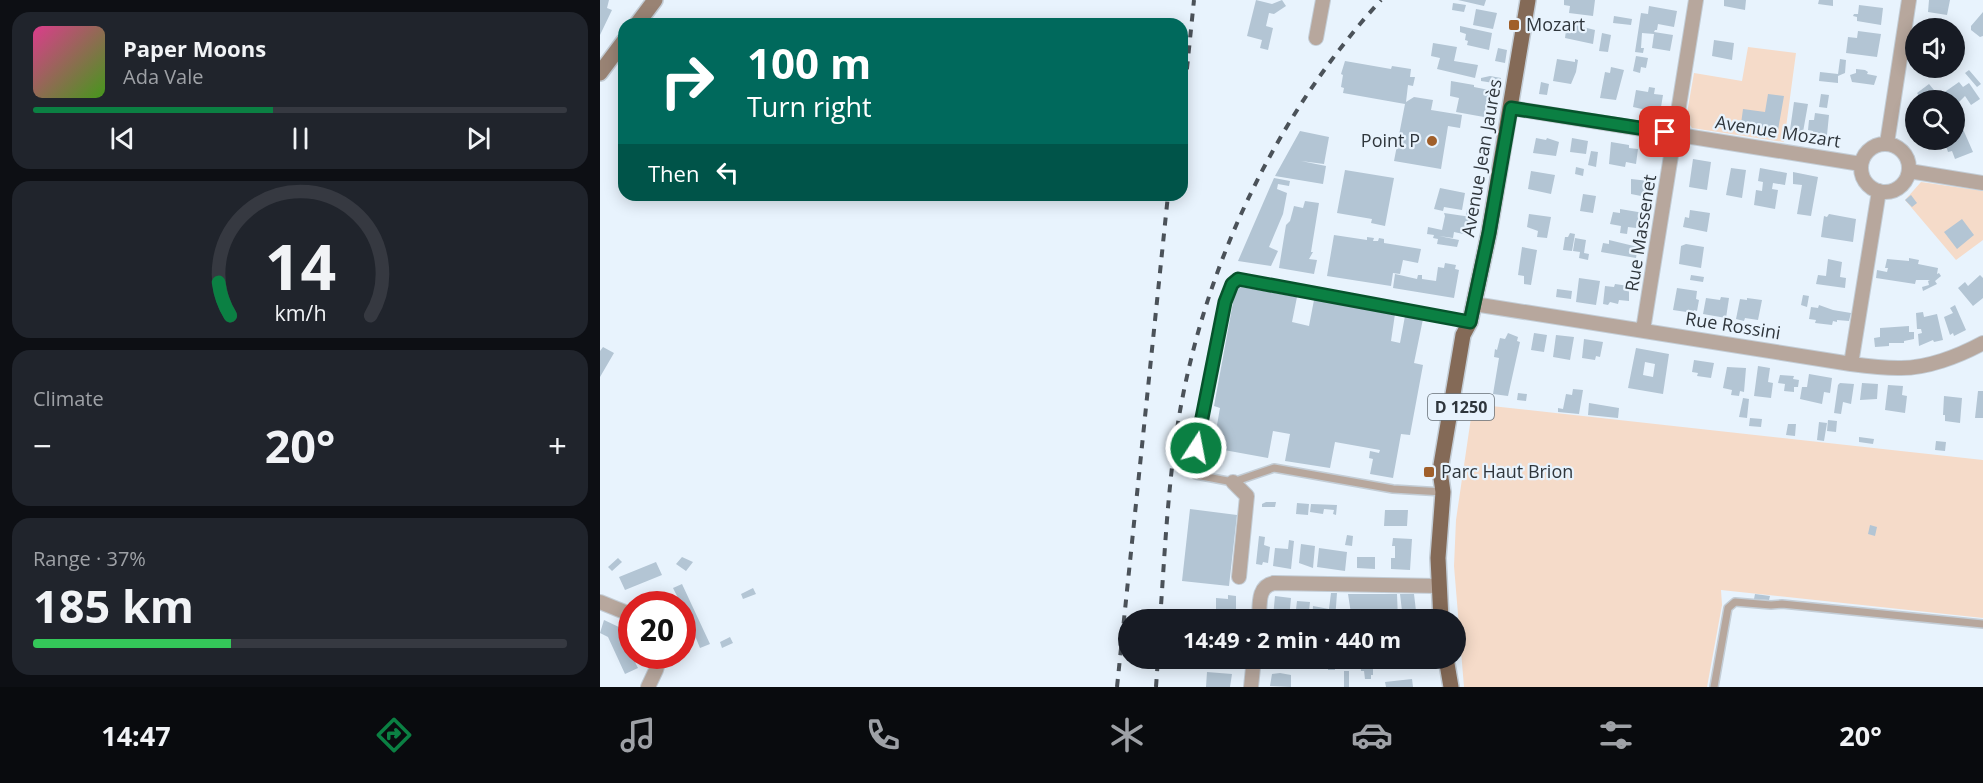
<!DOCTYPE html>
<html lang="en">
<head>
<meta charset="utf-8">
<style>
	:root { --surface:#171b24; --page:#20242c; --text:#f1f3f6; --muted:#9ea1a6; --line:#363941; --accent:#0b8043 }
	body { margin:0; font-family:"Open Sans",sans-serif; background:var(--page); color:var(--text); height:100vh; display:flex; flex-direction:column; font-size:22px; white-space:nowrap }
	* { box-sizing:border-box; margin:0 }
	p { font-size:20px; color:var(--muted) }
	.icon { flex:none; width:33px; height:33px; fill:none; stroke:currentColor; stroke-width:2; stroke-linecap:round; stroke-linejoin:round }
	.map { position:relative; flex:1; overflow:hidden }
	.drawer { display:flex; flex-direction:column; gap:12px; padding:12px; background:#0d0f14; width:600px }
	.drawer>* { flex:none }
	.banner { position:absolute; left:18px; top:18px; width:570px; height:183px; border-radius:18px; box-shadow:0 3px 15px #0003; background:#00695c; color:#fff; overflow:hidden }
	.controls { position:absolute; left:1305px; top:18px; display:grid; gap:12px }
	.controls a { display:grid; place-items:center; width:60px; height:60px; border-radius:50%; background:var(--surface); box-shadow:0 3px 15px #0003; font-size:30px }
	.speed { position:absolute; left:18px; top:591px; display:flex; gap:12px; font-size:30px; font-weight:700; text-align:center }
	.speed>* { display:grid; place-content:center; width:78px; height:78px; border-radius:50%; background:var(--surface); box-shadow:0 3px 15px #0003; line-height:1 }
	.speed .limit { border:9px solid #d22; background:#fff; color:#111 }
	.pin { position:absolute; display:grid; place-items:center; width:51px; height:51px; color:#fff; margin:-26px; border-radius:12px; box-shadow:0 3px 9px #0006 }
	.me { position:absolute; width:66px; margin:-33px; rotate:11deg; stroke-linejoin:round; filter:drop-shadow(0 0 4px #0008) }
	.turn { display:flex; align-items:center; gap:21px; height:126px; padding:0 30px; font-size:27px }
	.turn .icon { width:78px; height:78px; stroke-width:2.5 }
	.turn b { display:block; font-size:42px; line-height:51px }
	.then { display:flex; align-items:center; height:57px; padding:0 30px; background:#0003; gap:12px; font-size:22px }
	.big { font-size:45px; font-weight:700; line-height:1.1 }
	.drawer .widget { flex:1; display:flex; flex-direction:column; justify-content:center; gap:9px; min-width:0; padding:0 21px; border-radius:18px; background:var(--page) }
	.drawer .dial { align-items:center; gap:0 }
	.dial svg { height:156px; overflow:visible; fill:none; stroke:var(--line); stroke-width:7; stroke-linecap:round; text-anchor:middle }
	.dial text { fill:var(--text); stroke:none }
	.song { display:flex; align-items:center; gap:18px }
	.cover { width:72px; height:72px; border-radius:9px; background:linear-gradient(135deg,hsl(330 70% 55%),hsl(100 70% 35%)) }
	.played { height:6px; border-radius:3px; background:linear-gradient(90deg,var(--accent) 45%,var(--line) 45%) }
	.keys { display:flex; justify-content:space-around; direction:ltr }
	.heat { display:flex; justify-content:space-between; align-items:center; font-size:33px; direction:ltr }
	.charge { height:9px; border-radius:4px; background:linear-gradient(90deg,#34c759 37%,var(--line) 0) }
	.trip { position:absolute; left:518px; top:609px; width:348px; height:60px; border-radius:30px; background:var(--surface); box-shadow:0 3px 15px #0003; font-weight:700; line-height:60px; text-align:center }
	.menu { display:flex; height:96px; justify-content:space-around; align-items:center; background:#090b0e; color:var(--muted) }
	.menu .icon { width:42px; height:42px }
	.menu .on { color:var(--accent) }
	.menu b { font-size:27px; color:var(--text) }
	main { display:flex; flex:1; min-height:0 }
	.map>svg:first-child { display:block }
</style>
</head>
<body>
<main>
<section class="drawer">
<div class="widget">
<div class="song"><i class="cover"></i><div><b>Paper Moons</b><p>Ada Vale</p></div></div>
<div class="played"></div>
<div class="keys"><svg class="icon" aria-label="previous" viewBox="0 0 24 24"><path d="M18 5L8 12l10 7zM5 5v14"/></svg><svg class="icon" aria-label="pause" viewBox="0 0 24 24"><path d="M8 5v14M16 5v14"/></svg><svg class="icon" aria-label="next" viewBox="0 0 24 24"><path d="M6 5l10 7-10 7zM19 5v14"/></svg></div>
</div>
<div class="widget dial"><svg viewBox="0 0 100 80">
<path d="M14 69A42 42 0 1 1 86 69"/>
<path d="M14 69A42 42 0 0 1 8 52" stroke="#0b8043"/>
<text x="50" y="56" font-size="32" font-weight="700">14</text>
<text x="50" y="72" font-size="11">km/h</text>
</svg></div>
<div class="widget"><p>Climate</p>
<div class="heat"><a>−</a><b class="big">20°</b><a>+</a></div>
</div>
<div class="widget"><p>Range · 37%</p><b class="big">185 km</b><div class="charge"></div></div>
</section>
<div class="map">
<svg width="1383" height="687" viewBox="0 0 1383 687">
	<rect width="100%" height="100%" fill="#e8f3fd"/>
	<!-- green -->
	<path fill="#f5dbc9" d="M1148 47 1196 53 1184 142 1092 128 1086 119 1094 73 1142 81Z
		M1321 182 1383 191V240L1356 260 1305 200Z
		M873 404 1383 460V618L1121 590 1122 605 1107 687H864L854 566 856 520Z"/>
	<!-- building -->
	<path fill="#b3c5d4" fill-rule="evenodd" d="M0 0H9L7 8 12 10 0 35Z
		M656 0 672 4 682 0 686 6 674 14 669 13 666 26 673 28 668 50 660 48 662 40 647 36Z
		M858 0H886L884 6Z
		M964 0H995L993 16 969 13 970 6 964 5Z
		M1124 0H1146L1145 10 1124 6Z
		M1219 0H1233V6L1218 4Z
		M1329 0H1350L1347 15 1328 12Z
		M853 3 866 5 864 12 852 10Z
		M1259 5 1283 8 1281 25 1257 21V17L1253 16 1254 14H1258Z
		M1049 6 1077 11 1074 27 1058 24 1057 30H1055L1054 32 1073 35 1070 51 1052 48 1054 34 1042 33 1041 48H1044L1043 53 1035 52 1041 13 1048 14Z
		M876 9 897 13 893 29 873 25Z
		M1383 12V36L1380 37 1371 30V26Z
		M1014 16 1032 19 1031 25 1013 23Z
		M967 23 995 30 993 44 965 38Z
		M860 26 892 33 889 50 867 45 868 41 865 40 866 34 860 32Z
		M1258 31 1281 34 1277 57 1246 53 1248 37 1257 38Z
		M1002 33 1011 35 1008 52 999 51Z
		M1114 40 1134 43 1132 60 1112 56Z
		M833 43 857 47 854 61 878 65 875 78 837 69 840 58 831 56Z
		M898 48 907 50 905 63 895 61Z
		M1036 56 1048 58 1046 68 1041 67 1040 73 1033 71Z
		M957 59 975 62V59L978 60 976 72 971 84 953 81Z
		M1240 59 1246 60 1245 73 1238 76V83L1219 81 1220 72 1238 74Z
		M745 61 791 69 792 66 811 69 810 77H815L813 86 808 85 806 102 814 97 833 100 831 110 862 115 860 128 848 126 841 169 794 161 805 104 743 93 744 88 741 87 743 75 741 74Z
		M1011 67 1024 70 1016 100 1000 98 1005 72 1010 73Z
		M1256 69 1265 70 1268 72 1267 74 1277 76 1274 85 1252 82 1250 75 1256 73Z
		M1369 70 1381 84 1377 87 1365 73Z
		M890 76 901 78 900 84 881 81V78Z
		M851 81 874 85V87L889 90 884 117 856 112 859 98 850 96Z
		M941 82 949 84 947 95 939 94Z
		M1359 82 1363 87 1369 83 1380 99 1371 105 1365 96 1354 107V100H1322L1317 93 1329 84 1339 96Z
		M1049 87 1055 88 1054 94 1063 95 1060 113 1033 107 1036 90 1048 92Z
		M1168 94 1184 96 1178 130 1141 124 1143 109 1165 112Z
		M1221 94 1229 95 1227 108 1219 107Z
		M1194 102 1208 104 1203 132 1190 130Z
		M1215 113 1229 115 1227 135 1213 134V131L1208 130 1209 120H1214Z
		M1362 127 1373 152 1355 159 1352 151 1348 152 1344 140H1354V130Z
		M700 131 729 137 724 164 701 161 726 166 723 184 675 176Z
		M936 138 946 140 947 138 959 142 956 156 933 153Z
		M972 138 988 141 986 154 970 152Z
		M1011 142 1029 145V148L1038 149 1036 164 1026 162 1025 167 1009 164Z
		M991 151 998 152 996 167 988 165Z
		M1093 159 1111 162 1107 190 1089 187Z
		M976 167 984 169 983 176 975 174Z
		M1131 168 1146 170 1142 198 1126 195Z
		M1160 168 1187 173 1185 185 1173 183 1172 189 1178 190 1175 209 1154 205 1156 190 1162 191 1163 182 1158 181Z
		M745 170 794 178 785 226 771 223 772 219 737 213Z
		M931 171 955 175 951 194 928 189Z
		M1193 172 1218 177 1211 216 1197 214 1202 185 1193 184Z
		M674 178 690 181 689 186 678 184 677 189 687 193 683 214 669 247 678 251 671 266 638 261Z
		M1031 179 1049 181 1046 197 1031 194Z
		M840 188 865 193 862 210 844 207 843 211 834 209Z
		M983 194 996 196 993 213 980 211Z
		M1311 195 1317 203 1312 207 1305 200Z
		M705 201 719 203 711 252H713L709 259 717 260 714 274 679 268 686 225 690 221 694 206 703 208Z
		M867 209 880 211 879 217 866 215Z
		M1020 209 1044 213 1042 222H1037L1036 228 1028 227 1027 234 1020 233 1021 226 1010 224 1013 212 1020 213Z
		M1090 210 1110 213 1107 232 1083 227 1085 217 1089 218Z
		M844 213 871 217 868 235 854 232 853 238 839 236 859 240 857 247 837 244 838 239 833 238 834 235 827 234 828 227 842 230 845 216Z
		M929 214 951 217 947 238 937 237 938 231 927 227Z
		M1229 214 1256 219 1253 242 1221 237 1224 216 1227 217Z
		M1362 219 1374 235 1357 249 1344 232Z
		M970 233 975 234 972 251 963 250 965 237H968Z
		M734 235 767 240V237L774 238 773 241H778L779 238 784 239V243L821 249 818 263 803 260 800 274 793 273 791 286 727 276Z
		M975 238 986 240 984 253 989 254 988 260 979 258 980 252 973 251Z
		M1009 240 1038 247 1036 258 1001 252 1003 243 1009 244Z
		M1086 244 1104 247 1101 268 1079 264 1081 246Z
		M922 247 937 250 931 285 924 284V276L918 275Z
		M1309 258 1319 260 1318 264 1338 268 1337 274 1339 273 1341 276 1335 281 1337 284 1323 291 1322 287 1329 285 1328 281 1330 280H1316L1315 284 1276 278 1277 270 1287 272 1288 268H1285L1287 259 1309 261Z
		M1228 259 1242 262 1240 277 1246 278 1245 288 1216 284 1218 275 1226 276Z
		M845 263 856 265 855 269 859 270 854 298 793 288 795 274 817 279 818 275H822V279L836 281 838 267 844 268Z
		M1091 275 1104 277 1103 282 1090 280Z
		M1380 275 1383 278V298L1373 306 1358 288 1365 282 1368 286Z
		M979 278 1000 281 996 305 976 302Z
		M1015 284 1029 286V301L1019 300 1018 304 1010 302 1008 305 1003 304 1005 286 1014 287Z
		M636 286 697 297 692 322 709 326 714 300 795 314 791 341 800 343 805 316 823 319 814 363 823 365 810 435 801 434 793 478 770 474 773 459 769 458 770 451 779 453 780 450 735 442 730 468 685 461 690 434 673 431 668 458 613 448 620 408 614 406Z
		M1077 288 1097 291 1096 299 1099 300 1097 311 1094 310 1093 313 1073 310Z
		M957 289 972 291 971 299 956 297Z
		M1203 295 1209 296 1207 307 1201 305Z
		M1121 297 1129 298 1126 318 1103 314 1106 298 1120 300Z
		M1147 298 1162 300 1158 320 1145 318 1144 321 1136 319 1140 299 1147 300Z
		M1219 305 1233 310 1251 313 1249 321 1237 320V322L1233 321 1232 325 1215 323 1216 320 1209 319 1211 307 1218 308Z
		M1355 305 1366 330 1354 336 1353 333 1350 335 1344 317 1353 313 1350 308Z
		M1323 312 1324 317 1337 314 1343 340 1334 342 1333 340 1319 346 1318 334 1322 333 1321 329H1317L1316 313Z
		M1309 326V332H1314V339L1304 341V343H1289V346L1275 347 1274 338 1280 337V328Z
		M908 333 918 337 917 341 920 342 908 396 893 394 899 358 894 357 895 349 897 350 900 338 905 339Z
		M934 333 947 335 944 352 931 350Z
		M956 335 974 337 970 360 953 357Z
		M984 339 1003 342 1000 357 996 356 995 360 982 358Z
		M3 347 14 353 0 377V351Z
		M1036 348 1069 354 1063 394 1028 388ZM1045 362 1055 364 1053 377 1043 375Z
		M1094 360 1114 363 1111 378 1097 376 1098 373 1092 372Z
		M1158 366 1170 368 1168 382 1173 383 1171 398 1154 396Z
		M1127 367 1146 368 1144 392 1140 391 1139 396 1131 395 1132 390 1123 388Z
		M1209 374 1232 378 1230 393 1224 392 1222 404 1200 399 1202 387H1207Z
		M1180 375 1194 376 1193 379 1199 380 1198 387H1194V392L1184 391 1185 384 1178 383Z
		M1240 383 1254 384 1251 404 1243 402 1241 414 1234 413 1238 385Z
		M1262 383 1278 384 1277 399 1260 400Z
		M1288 385 1303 386 1302 395 1307 396 1305 413 1285 410Z
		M973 389 983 390 979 414 958 412V408L963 409 966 394 972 395Z
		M1378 391H1383V418H1375Z
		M918 393 927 394 926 401 917 400Z
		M1344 396 1362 398 1360 423 1345 421V415H1343Z
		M1143 398 1149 399 1147 418 1139 417Z
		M989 403 1019 408 1018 418 988 415Z
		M1150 418 1162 419 1161 427 1149 426Z
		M1228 420 1237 421 1236 432 1227 431Z
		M1219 422 1227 423 1224 441 1217 440Z
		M1188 424H1196L1195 436 1186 435Z
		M1259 437 1274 439 1273 444 1259 442Z
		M1336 441 1346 442 1345 451 1335 450Z
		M666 502H676L675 507H662V504Z
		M697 503 709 504 708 515 696 514Z
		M711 504 737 505 736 515 733 514 734 510 724 509 723 514 710 512Z
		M590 509 637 515 629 586 582 581Z
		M785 510H808L807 526H784Z
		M1270 525 1277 527 1275 536 1268 534Z
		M747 535 753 536 752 546 745 545Z
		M659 536 665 537 664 545 670 547 668 563 663 562 662 565 656 564Z
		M793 538 812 539 810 570 791 569V558H795V546H792Z
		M689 540 694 541 691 569 673 566 675 548 688 549Z
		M701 544 715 546 713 568 699 563Z
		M719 548 747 552 745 571 717 567Z
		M82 557 93 562 86 571 76 564Z
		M757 557H775V569L757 568Z
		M18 558 22 562 12 571 8 567Z
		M56 562 62 575 25 590 19 577Z
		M82 584 110 644 100 648 82 604H81L73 588Z
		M153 588 156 594 143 599 141 594Z
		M731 593H737L735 620H712L713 606 729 609Z
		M748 594H797L798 620H752Z
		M800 594H814L816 611H802Z
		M1155 594 1170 596 1169 600 1154 599Z
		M628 595 636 596V615L616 614V598L628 599Z
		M675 596 691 598 689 619 673 617Z
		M697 601 710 602 708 620 695 618Z
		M574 616 607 617V620H574Z
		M4 620 21 628 32 656 38 668 25 674 8 637 0 633Z
		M130 637 133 643 122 648 120 642Z
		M581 658H609V665L587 664 581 662Z
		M728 658H747V664H735V670H728Z
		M797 658H818V661L797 662Z
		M773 660V667H766V669H773V675H771V679H765L764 671H761L760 661Z
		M744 671H749V687H744Z
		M607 672 632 674 630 687H606Z
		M680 673 691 675V687L670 686 672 674Z
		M812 679 813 687H786L785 682Z"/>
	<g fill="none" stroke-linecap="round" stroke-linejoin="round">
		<defs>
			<path id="lane" d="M843 492 793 489 674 468 633 482 596 475V449L625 302 632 284 638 279 870 322
				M1114 687 1128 608 1135 602 1171 605 1182 604 1383 624"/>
			<path id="street" d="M716 38 723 0
				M911 108 1261 164
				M1287 143 1309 0
				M1261 168a24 24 0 1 1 48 0a24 24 0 1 1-48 0Z
				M1309 171 1383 183
				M874 304 1251 364C1266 366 1282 368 1298 368 1326 369 1359 356 1383 343
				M1043 330 1096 0
				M1251 364 1279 191
				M633 482 647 496 639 577
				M0 602 32 615
				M659 620C660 605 657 586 674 583L838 586
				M48 687 56 670 60 656
				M651 687 654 658"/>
			<path id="secondary" d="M37 24 55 0
				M0 73 24 41"/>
			<path id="primary" d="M841 620 838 558 843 492 840 471 863 335 870 322 889 233 928 0
				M846 658 851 687"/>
		</defs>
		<!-- lane casing -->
		<use href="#lane" stroke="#c3cdd6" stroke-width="10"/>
		<!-- street casing -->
		<use href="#street" stroke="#c3cdd6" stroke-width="16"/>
		<!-- secondary casing -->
		<use href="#secondary" stroke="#c3cdd6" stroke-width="18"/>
		<!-- primary casing -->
		<use href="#primary" stroke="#c3cdd6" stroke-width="18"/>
		<!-- lane -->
		<use href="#lane" stroke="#b7a79d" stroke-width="7"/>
		<!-- street -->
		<use href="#street" stroke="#b7a79d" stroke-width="14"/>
		<!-- secondary -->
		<use href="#secondary" stroke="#998374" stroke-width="15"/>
		<!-- primary -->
		<use href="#primary" stroke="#846a57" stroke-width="15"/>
		<!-- rail -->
		<path stroke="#4b5259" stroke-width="4" stroke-dasharray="8 8" stroke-linecap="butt" d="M582 117 594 0
			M560 620C565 550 568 480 580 411 607 260 677 114 781 0
			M517 687 568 195
			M556 687 558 658"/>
	</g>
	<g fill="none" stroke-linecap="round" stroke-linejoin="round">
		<defs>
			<path id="route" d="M596 448 625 302 632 284 638 279 870 322 889 233 911 108 1065 132"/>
		</defs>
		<!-- route casing -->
		<use href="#route" stroke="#07532c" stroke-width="15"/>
		<!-- route -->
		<use href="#route" stroke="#0b8043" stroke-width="10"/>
	</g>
	<!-- markers -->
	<g fill="#a05f2a" stroke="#e8f3fd" stroke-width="2">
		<rect x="908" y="19" width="12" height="12" rx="3"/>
		<circle cx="832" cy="141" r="6"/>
		<rect x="823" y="466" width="12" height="12" rx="3"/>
	</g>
	<g text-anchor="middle" stroke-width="4.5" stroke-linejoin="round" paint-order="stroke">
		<!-- shield labels -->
		<rect fill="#e8f3fd" stroke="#666f76" stroke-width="1.5" x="828" y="394" width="66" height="26" rx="4.5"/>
		<g font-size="16" font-weight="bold" fill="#2f363c">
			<text x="861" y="413">D 1250</text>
		</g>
		<!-- poi labels -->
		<g font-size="18" fill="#2f363c" stroke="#e8f3fd" text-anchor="start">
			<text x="926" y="31">Mozart</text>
			<text x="820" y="147" text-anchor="end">Point P</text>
			<text x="841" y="478">Parc Haut Brion</text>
		</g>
		<!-- street labels -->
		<g font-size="18" fill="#2f363c" stroke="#e8f3fd">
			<text transform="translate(1178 132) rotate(9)" y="6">Avenue Mozart</text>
			<text transform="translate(882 158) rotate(-80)" y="6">Avenue Jean Jaurès</text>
			<text transform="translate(1041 233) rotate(-81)" y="6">Rue Massenet</text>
			<text transform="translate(1133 326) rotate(9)" y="6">Rue Rossini</text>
		</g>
	</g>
</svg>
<div class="controls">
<a><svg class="icon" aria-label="sound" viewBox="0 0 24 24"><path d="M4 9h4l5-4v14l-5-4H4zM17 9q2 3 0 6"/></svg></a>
<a><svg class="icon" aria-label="search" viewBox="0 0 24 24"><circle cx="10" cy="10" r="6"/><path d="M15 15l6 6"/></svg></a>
</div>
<div class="speed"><div class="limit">20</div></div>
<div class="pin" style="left:1065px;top:132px;background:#d93025"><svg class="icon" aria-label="arrive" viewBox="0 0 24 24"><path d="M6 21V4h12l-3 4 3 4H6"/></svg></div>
<svg class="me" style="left:596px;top:448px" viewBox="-20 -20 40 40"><circle r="17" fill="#0b8043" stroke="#fff" stroke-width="3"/><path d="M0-11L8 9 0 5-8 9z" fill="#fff"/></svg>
<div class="trip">14:49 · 2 min · 440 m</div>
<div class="banner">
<div class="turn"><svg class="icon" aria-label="right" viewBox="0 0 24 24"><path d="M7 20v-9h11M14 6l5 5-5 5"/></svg><div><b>100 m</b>Turn right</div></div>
<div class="then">Then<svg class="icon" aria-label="left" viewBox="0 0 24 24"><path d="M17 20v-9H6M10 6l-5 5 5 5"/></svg></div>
</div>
</div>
</main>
<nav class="menu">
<b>14:47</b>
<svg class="icon on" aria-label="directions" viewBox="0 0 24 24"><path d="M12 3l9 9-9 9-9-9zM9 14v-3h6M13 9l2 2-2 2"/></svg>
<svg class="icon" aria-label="music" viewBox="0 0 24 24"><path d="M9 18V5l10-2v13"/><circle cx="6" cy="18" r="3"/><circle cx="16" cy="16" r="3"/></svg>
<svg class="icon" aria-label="phone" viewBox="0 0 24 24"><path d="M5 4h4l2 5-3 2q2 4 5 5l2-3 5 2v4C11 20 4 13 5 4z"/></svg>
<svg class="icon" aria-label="climate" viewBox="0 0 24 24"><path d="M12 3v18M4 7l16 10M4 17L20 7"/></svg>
<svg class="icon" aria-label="car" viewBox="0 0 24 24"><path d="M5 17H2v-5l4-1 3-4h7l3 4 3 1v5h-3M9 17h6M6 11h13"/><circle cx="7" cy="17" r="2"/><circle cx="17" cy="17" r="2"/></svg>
<svg class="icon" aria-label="filters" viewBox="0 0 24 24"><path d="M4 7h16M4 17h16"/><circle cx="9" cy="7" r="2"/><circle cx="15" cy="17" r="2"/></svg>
<b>20°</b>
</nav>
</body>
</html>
